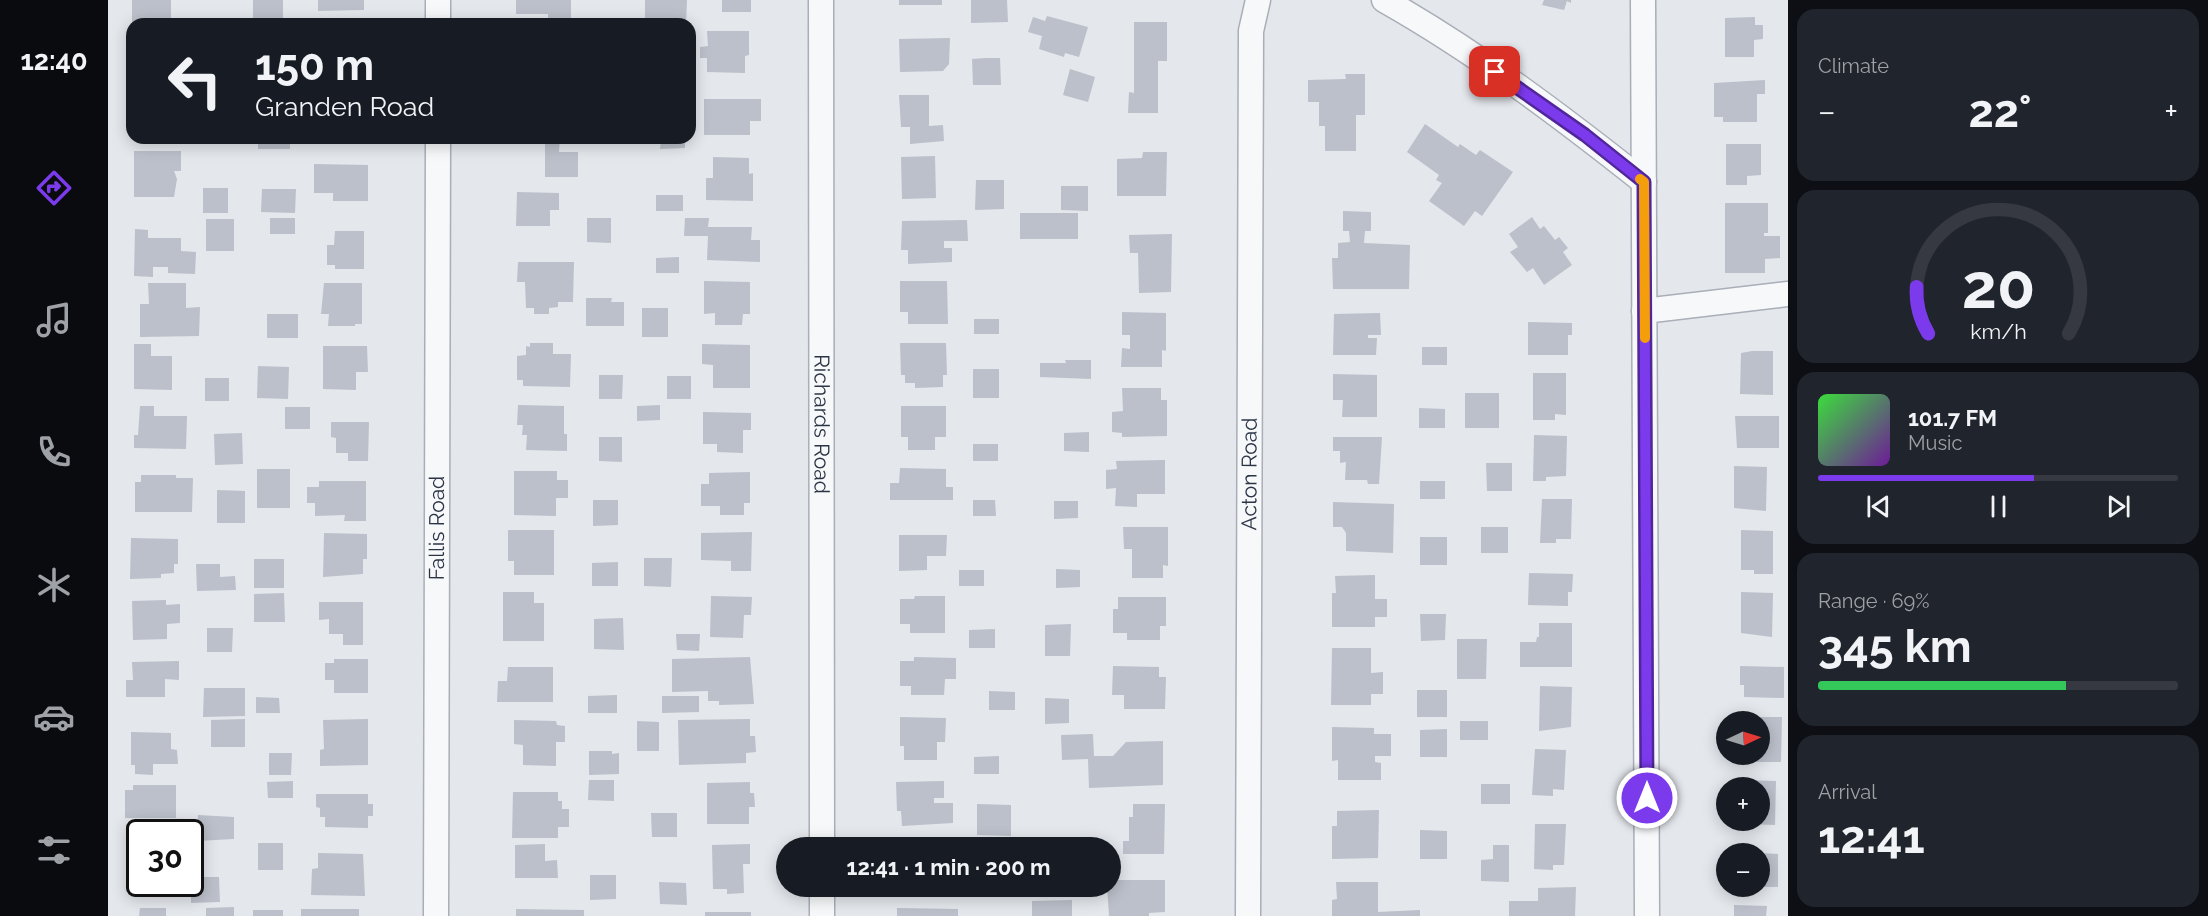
<!DOCTYPE html>
<html lang="en">
<head>
<meta charset="utf-8">
<style>
	:root { --surface:#171b24; --page:#20242c; --text:#f1f3f6; --muted:#9ea1a6; --line:#363941; --accent:#7c3aed }
	body { margin:0; font-family:Raleway,sans-serif; background:var(--page); color:var(--text); height:100vh; display:flex; flex-direction:column; font-size:22px; white-space:nowrap }
	* { box-sizing:border-box; margin:0 }
	p { font-size:20px; color:var(--muted) }
	.icon { flex:none; width:33px; height:33px; fill:none; stroke:currentColor; stroke-width:2; stroke-linecap:round; stroke-linejoin:round }
	.map { position:relative; flex:1; overflow:hidden }
	.drawer { display:flex; flex-direction:column; gap:9px; padding:9px; background:#0d0f14; width:420px }
	.drawer>* { flex:none }
	.top-card { position:absolute; left:18px; top:18px; width:570px; height:126px; border-radius:18px; box-shadow:0 3px 15px #0003; background:#171b24; color:var(--text); overflow:hidden }
	.needle { width:39px; rotate:86deg }
	.tools { position:absolute; left:1608px; top:711px; display:grid; gap:12px }
	.tools a { display:grid; place-items:center; width:54px; height:54px; border-radius:50%; background:var(--surface); box-shadow:0 3px 15px #0003; font-size:30px }
	.speed { position:absolute; left:18px; top:819px; display:flex; gap:12px; font-size:30px; font-weight:700; text-align:center }
	.speed>* { display:grid; place-content:center; width:78px; height:78px; border-radius:50%; background:var(--surface); box-shadow:0 3px 15px #0003; line-height:1 }
	.speed .limit { border:3px solid #111; border-radius:9px; background:#fff; color:#111 }
	.pin { position:absolute; display:grid; place-items:center; width:51px; height:51px; color:#fff; margin:-26px; border-radius:12px; box-shadow:0 3px 9px #0006 }
	.me { position:absolute; width:66px; margin:-33px; rotate:0deg; stroke-linejoin:round; filter:drop-shadow(0 0 4px #0008) }
	.turn { display:flex; align-items:center; gap:21px; height:126px; padding:0 30px; font-size:27px }
	.turn .icon { width:78px; height:78px; stroke-width:2.5 }
	.turn b { display:block; font-size:42px; line-height:51px }
	.big { font-size:45px; font-weight:700; line-height:1.1 }
	.drawer .card { flex:1; display:flex; flex-direction:column; justify-content:center; gap:9px; min-width:0; padding:0 21px; border-radius:18px; background:var(--page) }
	.drawer .dial { align-items:center; gap:0 }
	.dial svg { height:156px; overflow:visible; fill:none; stroke:var(--line); stroke-width:7; stroke-linecap:round; text-anchor:middle }
	.dial text { fill:var(--text); stroke:none }
	.song { display:flex; align-items:center; gap:18px }
	.cover { width:72px; height:72px; border-radius:9px; background:linear-gradient(135deg,hsl(120 70% 55%),hsl(280 70% 35%)) }
	.played { height:6px; border-radius:3px; background:linear-gradient(90deg,var(--accent) 60%,var(--line) 60%) }
	.keys { display:flex; justify-content:space-around; direction:ltr }
	.heat { display:flex; justify-content:space-between; align-items:center; font-size:33px; direction:ltr }
	.charge { height:9px; border-radius:4px; background:linear-gradient(90deg,#34c759 69%,var(--line) 0) }
	.trip { position:absolute; left:668px; top:837px; width:345px; height:60px; border-radius:30px; background:var(--surface); box-shadow:0 3px 15px #0003; font-weight:700; line-height:60px; text-align:center }
	main { display:flex; flex:1; min-height:0 }
	.menu { display:flex; flex-direction:column; width:108px; justify-content:space-around; align-items:center; background:#090b0e; color:var(--muted) }
	.menu .icon { width:42px; height:42px }
	.menu .selected { color:var(--accent) }
	.menu b { font-size:27px; color:var(--text) }
	.map>svg:first-child { display:block }
</style>
</head>
<body>
<main>
<nav class="menu">
<b>12:40</b>
<svg class="icon selected" aria-label="directions" viewBox="0 0 24 24"><path d="M12 3l9 9-9 9-9-9zM9 14v-3h6M13 9l2 2-2 2"/></svg>
<svg class="icon" aria-label="music" viewBox="0 0 24 24"><path d="M9 18V5l10-2v13"/><circle cx="6" cy="18" r="3"/><circle cx="16" cy="16" r="3"/></svg>
<svg class="icon" aria-label="phone" viewBox="0 0 24 24"><path d="M5 4h4l2 5-3 2q2 4 5 5l2-3 5 2v4C11 20 4 13 5 4z"/></svg>
<svg class="icon" aria-label="climate" viewBox="0 0 24 24"><path d="M12 3v18M4 7l16 10M4 17L20 7"/></svg>
<svg class="icon" aria-label="car" viewBox="0 0 24 24"><path d="M5 17H2v-5l4-1 3-4h7l3 4 3 1v5h-3M9 17h6M6 11h13"/><circle cx="7" cy="17" r="2"/><circle cx="17" cy="17" r="2"/></svg>
<svg class="icon" aria-label="filters" viewBox="0 0 24 24"><path d="M4 7h16M4 17h16"/><circle cx="9" cy="7" r="2"/><circle cx="15" cy="17" r="2"/></svg>
</nav>
<div class="map">
<svg width="1680" height="916" viewBox="0 0 1680 916">
	<rect width="100%" height="100%" fill="#e4e7ec"/>
	<!-- building -->
	<path fill="#bbc0ca" d="M24 0H63V24H24Z
		M145 0H175V24H145Z
		M210 0H256V10L210 11Z
		M408 0H463V18H440V14H408Z
		M537 0H579L578 23 537 22Z
		M614 0H643V12H614Z
		M791 0H834V5H791Z
		M863 0H899L900 22 863 23Z
		M1436 0H1463V3L1459 1 1456 10 1434 5Z
		M939 16 980 27 971 57 957 53 956 57 931 49 934 36 920 32 925 17 937 21Z
		M1647 17V25H1655V39L1646 40V57H1617V18Z
		M1026 22H1059V61H1050V113H1020L1021 92 1026 93Z
		M599 31H641V55L637 56V73L599 72V58H592V47L600 46Z
		M842 38 841 64 835 71 792 72 791 39Z
		M878 58H892L893 85H865L864 59Z
		M962 69 987 77 980 102 955 95Z
		M1237 74H1257V115H1248V151H1217V126H1211V102H1200V80L1238 79Z
		M1657 80V94H1649V122H1615V117H1606V83Z
		M791 95H821V126L835 125 836 141 802 144V127H793Z
		M596 99H653V121H642V135H596Z
		M1317 124 1350 147 1352 144 1368 155 1372 150 1405 172 1374 216 1367 211 1356 226 1321 201 1334 183 1328 180 1331 175 1299 152Z
		M150 138H182V149H150Z
		M407 138H452L451 152H470V177H437V143H407Z
		M553 138H577V148L552 149Z
		M1618 144H1653V175L1639 176V185H1618Z
		M26 151H73V171H66L69 179 66 197H26Z
		M1035 152H1059L1058 196H1009V159L1034 158Z
		M827 156 828 198 794 199 793 157Z
		M605 157 641 158V174L645 173V201L598 200V178H605Z
		M206 164 260 165V201H225V193H206Z
		M868 180H896V209L867 210Z
		M953 186H980V211L953 210Z
		M95 188H120V213H95Z
		M154 189H188L187 213 153 212Z
		M409 192 451 193V210H442V226H408Z
		M548 195H575V211H548Z
		M1617 203H1660V233H1656V236H1672V258L1657 259V273H1617Z
		M1235 211 1263 212V231H1257L1256 243 1302 245 1301 289H1225L1224 258H1230V243L1242 242 1241 231H1235Z
		M912 213H970V239H912Z
		M1424 217 1432 229 1436 226 1447 240 1451 237 1460 248 1455 252 1464 265 1436 285 1425 268 1419 272 1402 252 1410 247 1401 234Z
		M162 218H187V234H162Z
		M479 218H503V243L479 242Z
		M577 218H601L600 227H644L643 240H652V262L599 260 600 236H576Z
		M98 219H126V251H98Z
		M859 220 860 241H836V248H844V262L800 264V250H793L794 221Z
		M27 229 40 230V238H73V251L88 252 87 274 60 273V267H45V277L26 276Z
		M227 231H256V269H227V265H219V245H226Z
		M1064 234 1063 292 1031 293 1030 253H1022L1021 235Z
		M571 257V273H548V258Z
		M410 262H466L465 302H450V307L441 308V314H426V308H418L417 282H409Z
		M596 281 642 282V314H635L634 325H607V313L596 314Z
		M792 281H839L840 324H800V312H792Z
		M40 283H78V308L92 307 91 336 32 337V304H41Z
		M216 283H254V324H247V326H220L221 314H213Z
		M478 298H504L503 302H516V326H478Z
		M534 308H560V337H534Z
		M1014 312 1058 313V351L1054 350V367H1013L1014 348 1022 349V335H1014Z
		M1272 313 1273 335H1260V338H1269L1268 355H1225L1226 314Z
		M159 314H190V338H159Z
		M866 319H891V334H866Z
		M1420 322 1464 323V335H1460V355H1420Z
		M422 343H445V354H463L462 387 415 386V380H409V356L418 355V346L422 347Z
		M792 343H838L839 375H835V387L807 388V383H797V375H793Z
		M26 344H43V356H64V390L26 389Z
		M594 344 642 345V388H605V365L594 364Z
		M215 346H259L260 372H248V390L215 389Z
		M1314 347H1339V365H1314Z
		M1644 351H1665V395L1632 394 1633 353Z
		M957 360H983V379L932 377V363H958Z
		M150 366 181 367 180 399 149 398Z
		M865 369H891V398H865Z
		M1425 373H1458V415L1447 414V420H1425Z
		M1225 374 1269 375V417H1234L1235 400H1225Z
		M491 375H515L514 399H491Z
		M559 376H583V399H559Z
		M97 378H121V401H97Z
		M1014 388H1053V400H1059V436L1014 437V433L1004 432V412L1015 411Z
		M1357 393H1391V428H1357Z
		M410 405 456 406V434H459V451L418 450 419 435H414L415 425H409Z
		M552 405V420L529 421V406Z
		M32 406H46V416H79L78 449 26 448V435H30Z
		M793 406H838V437H827V450H800V437H793Z
		M177 407H202V429H177Z
		M1311 408 1337 409V428H1311Z
		M595 412 643 413V430H635V453L609 452V444H595Z
		M1627 416H1671V448H1629Z
		M223 422H261L260 461H240V453H228V438L223 437Z
		M981 432V452L956 451V433Z
		M134 433 135 464 107 465 106 434Z
		M1426 435 1459 436 1458 476 1438 477V481H1425Z
		M491 437H514V462L491 461Z
		M1225 437H1274L1271 484H1260L1259 480H1237L1238 462 1232 463V451H1225Z
		M865 444H890V461H865Z
		M1057 460V494H1029V507L1007 506 1008 488 998 489V470L1009 469 1008 461Z
		M1378 463H1404V491H1379Z
		M1626 466 1659 467 1658 511 1626 508Z
		M792 468 838 469V487H845V500H782V483H791Z
		M149 469H182V508H149Z
		M406 471H449V480H460V498H448V516L406 515Z
		M642 472V503H636V515H612V506H593V484H601V473Z
		M33 475H68V478H85L84 512H27V482H33Z
		M211 481H258V521H236L237 515 207 516V503H199V487H211Z
		M1312 481H1337V499H1312Z
		M109 490 137 491V523H109Z
		M1434 499H1464L1463 539H1448V543H1432Z
		M485 500H510V525L485 526Z
		M865 500H887L888 516H865Z
		M946 501H970V518L946 519Z
		M1225 502 1286 504 1285 553 1238 551V533L1234 527H1225Z
		M1015 527H1060V566L1055 565V578H1024V549H1016Z
		M1373 527H1400V553H1373Z
		M400 530H446V575H406V561H400Z
		M1633 530 1665 531V574H1646V570H1633Z
		M644 532 643 571H623V561L593 560V533Z
		M216 533 259 534V559H255V574L215 577Z
		M791 535H839L838 556H819V570L791 571Z
		M1312 537H1339V565H1312Z
		M23 538 70 539V564H66V573L53 574V578L22 579Z
		M536 558H564L563 587 536 586Z
		M146 559H176V588H146Z
		M510 562V586H484V563Z
		M88 564H112V577L127 576 128 590 89 591Z
		M948 569 972 570V587L948 588Z
		M851 570H876V586H851Z
		M1421 573 1465 574 1464 592H1460V606L1420 605Z
		M1267 575V599H1279V617H1267V627H1224V593H1228L1227 576Z
		M395 592H426V603H436V641H395Z
		M1633 592 1665 593 1664 637 1633 633Z
		M176 593 177 622H146V594Z
		M603 596 644 597 643 615H636L635 638 602 637Z
		M807 596H837V633H802V624H792V599H806Z
		M1010 597H1058V626H1052V640H1019V633H1005V609H1010Z
		M58 600V605L72 604V623L59 624V639L25 640 24 601Z
		M211 602H255V645H235V634H221V619L211 620Z
		M1312 614H1338L1337 640 1313 641Z
		M515 618 516 650 486 649V619Z
		M1431 623H1464V667H1412V642H1428L1429 637H1431Z
		M963 624 962 656H937V625Z
		M99 628H125L124 652H99Z
		M887 629V648H861V630Z
		M568 634H592L591 651 569 650Z
		M1349 639H1379L1378 679H1349Z
		M1224 648H1263V673L1275 672V694H1263V705H1223Z
		M642 657 646 704 611 705V701H600V691L564 692V659Z
		M806 657 848 658V679H837L836 695H803V686H792V661H806Z
		M226 659H260V693H226V680H217V663H226Z
		M71 661V680L57 679V697H18V680H25L24 662Z
		M1005 666 1051 667V677H1058L1057 709H1016V695H1004Z
		M1632 666 1676 667V698L1636 697V685H1632Z
		M400 667H445V702H389L390 681H399Z
		M1432 686 1464 687 1463 727 1431 731Z
		M96 688H137V716L95 717Z
		M1309 690H1339V717H1309Z
		M881 691 907 692V710H881Z
		M509 695V713H480V696Z
		M554 696H591V712L554 713Z
		M148 697 171 698 172 713H148Z
		M937 698 961 699V723L937 724Z
		M792 717 838 718 837 742H829V760H796V746H792Z
		M1626 717H1674L1673 762H1637V757H1626V754H1652V722H1626Z
		M137 719V747H103V720Z
		M260 719V765L212 766V750L216 749 215 720Z
		M642 719V736H647L648 752 638 753V763L571 765 570 720Z
		M406 720 448 721 449 725 457 726V742H448V766L415 765V745L406 744Z
		M529 721 551 722V751H529Z
		M1352 721H1380V740H1352Z
		M1224 727 1266 728V734H1283V756H1267V762L1273 763V780H1230V760L1224 761Z
		M1339 729V757H1312V730Z
		M23 732 63 733V749L69 750 70 764H45V775L27 774V765H23Z
		M985 734 986 756H1005L1018 742 1055 741V785L981 788 980 759 954 760 953 735Z
		M1427 749 1458 750 1456 790 1445 789V796L1424 795Z
		M481 751H504V754L511 753V774L481 775Z
		M161 753H184L183 775H161Z
		M891 756V774H866V757Z
		M481 780H506V801L480 800Z
		M1627 780 1668 781 1667 825 1636 824V820H1652V788H1627Z
		M185 781V798H160L159 782Z
		M836 781V798H826V803H845V823L794 826 793 811H789L788 782Z
		M642 782V793H646L647 807H641V824H599V783Z
		M1373 784H1402V804H1373Z
		M25 785H68V818H17V790H25Z
		M405 792H450V801H454V809H461V827H450V838H404Z
		M208 794H260V804H265V816H260V828L217 827V817H212V808L208 807Z
		M869 804 903 805V836L869 835Z
		M1025 804H1057L1056 854H1015V841H1021V817H1025Z
		M1271 810 1270 858 1224 859V826H1229V811Z
		M543 813H569V837H544Z
		M90 815 126 817V839L89 841Z
		M1427 824H1458L1456 865H1445V870L1426 869Z
		M1312 830 1339 831V859H1312Z
		M940 842H978V848H941Z
		M150 843H175V870H150Z
		M26 844H32V883H22Z
		M437 844V861L449 860 450 878H407V845Z
		M642 844V864H635L636 893 619 894V889H605L604 845Z
		M1385 845H1401V882L1373 881V860L1385 859Z
		M210 853 255 854 257 896 203 895 204 869 210 868Z
		M1652 853 1670 854V887H1652Z
		M482 875H508V899L482 900Z
		M83 877H111L112 902 83 903Z
		M1002 880H1057V912L1041 913V916H1001L999 886H1002Z
		M551 882 578 883 579 905 552 904Z
		M1228 882H1270V912L1312 910V916H1224V900L1229 899Z
		M1468 887 1467 916H1401V901H1430V888Z
		M964 900V916H924V901Z
		M1626 905 1659 906 1658 916H1626Z
		M126 907V916H98V908Z
		M32 908H58V916H31Z
		M789 908 850 909V916H789Z
		M193 909H251V916H193Z
		M408 909 476 910V916H408Z
		M145 910H175V916H145Z
		M597 912H643V916H597Z"/>
	<g fill="none" stroke-linecap="round" stroke-linejoin="round">
		<defs>
			<g id="minor">
				<path id="s1" d="M713 0 714 848"/>
				<path d="M1276 0C1368 52 1454 117 1536 182"/>
				<path d="M1535 0 1539 916"/>
				<path d="M330 24V0"/>
				<path d="M1536 311 1680 294"/>
				<path d="M714 886V916"/>
				<path id="s2" d="M328 916 330 138"/>
				<path id="s3" d="M1140 916 1143 31 1150 0"/>
			</g>
		</defs>
		<!-- minor casing -->
		<use href="#minor" stroke="#a9aeb7" stroke-width="27"/>
		<!-- minor -->
		<use href="#minor" stroke="#f7f8fa" stroke-width="24"/>
	</g>
	<g fill="none" stroke-linecap="round" stroke-linejoin="round">
		<defs>
			<path id="route" d="M1387 72 1477 135 1536 182 1539 798"/>
		</defs>
		<!-- route casing -->
		<use href="#route" stroke="#51269a" stroke-width="15"/>
		<!-- route -->
		<use href="#route" stroke="#7c3aed" stroke-width="10"/>
		<!-- slow -->
		<path stroke="#f59e0b" stroke-width="10" d="M1532 179 1536 182 1537 338"/>
	</g>
	<g text-anchor="middle" stroke-width="4.5" stroke-linejoin="round" paint-order="stroke">
		<!-- street labels -->
		<g font-size="21" fill="#2b3445" stroke="#f4f6f9">
			<text dy="7" stroke="none"><textPath href="#s1" startOffset="424">Richards Road</textPath></text>
			<text dy="7" stroke="none"><textPath href="#s3" startOffset="442">Acton Road</textPath></text>
			<text dy="7" stroke="none"><textPath href="#s2" startOffset="388">Fallis Road</textPath></text>
		</g>
	</g>
</svg>
<div class="tools">
<a><svg class="needle" viewBox="-14 -14 28 28"><path d="M0-13l5 13h-10z" fill="#e53935"/><path d="M0 13l5-13h-10z" fill="#9ea1a6"/></svg></a>
<a>+</a>
<a>−</a>
</div>
<div class="speed"><div class="limit">30</div></div>
<div class="pin" style="left:1387px;top:72px;background:#d93025"><svg class="icon" aria-label="arrive" viewBox="0 0 24 24"><path d="M6 21V4h12l-3 4 3 4H6"/></svg></div>
<svg class="me" style="left:1539px;top:798px" viewBox="-20 -20 40 40"><circle r="17" fill="#7c3aed" stroke="#fff" stroke-width="3"/><path d="M0-11L8 9 0 5-8 9z" fill="#fff"/></svg>
<div class="trip">12:41 · 1 min · 200 m</div>
<div class="top-card">
<div class="turn"><svg class="icon" aria-label="left" viewBox="0 0 24 24"><path d="M17 20v-9H6M10 6l-5 5 5 5"/></svg><div><b>150 m</b>Granden Road</div></div>
</div>
</div>
<section class="drawer">
<div class="card"><p>Climate</p>
<div class="heat"><a>−</a><b class="big">22°</b><a>+</a></div>
</div>
<div class="card dial"><svg viewBox="0 0 100 80">
<path d="M14 69A42 42 0 1 1 86 69"/>
<path d="M14 69A42 42 0 0 1 8 45" stroke="#7c3aed"/>
<text x="50" y="56" font-size="32" font-weight="700">20</text>
<text x="50" y="72" font-size="11">km/h</text>
</svg></div>
<div class="card">
<div class="song"><i class="cover"></i><div><b>101.7 FM</b><p>Music</p></div></div>
<div class="played"></div>
<div class="keys"><svg class="icon" aria-label="previous" viewBox="0 0 24 24"><path d="M18 5L8 12l10 7zM5 5v14"/></svg><svg class="icon" aria-label="pause" viewBox="0 0 24 24"><path d="M8 5v14M16 5v14"/></svg><svg class="icon" aria-label="next" viewBox="0 0 24 24"><path d="M6 5l10 7-10 7zM19 5v14"/></svg></div>
</div>
<div class="card"><p>Range · 69%</p><b class="big">345 km</b><div class="charge"></div></div>
<div class="card"><p>Arrival</p><b class="big">12:41</b></div>
</section>
</main>
</body>
</html>
